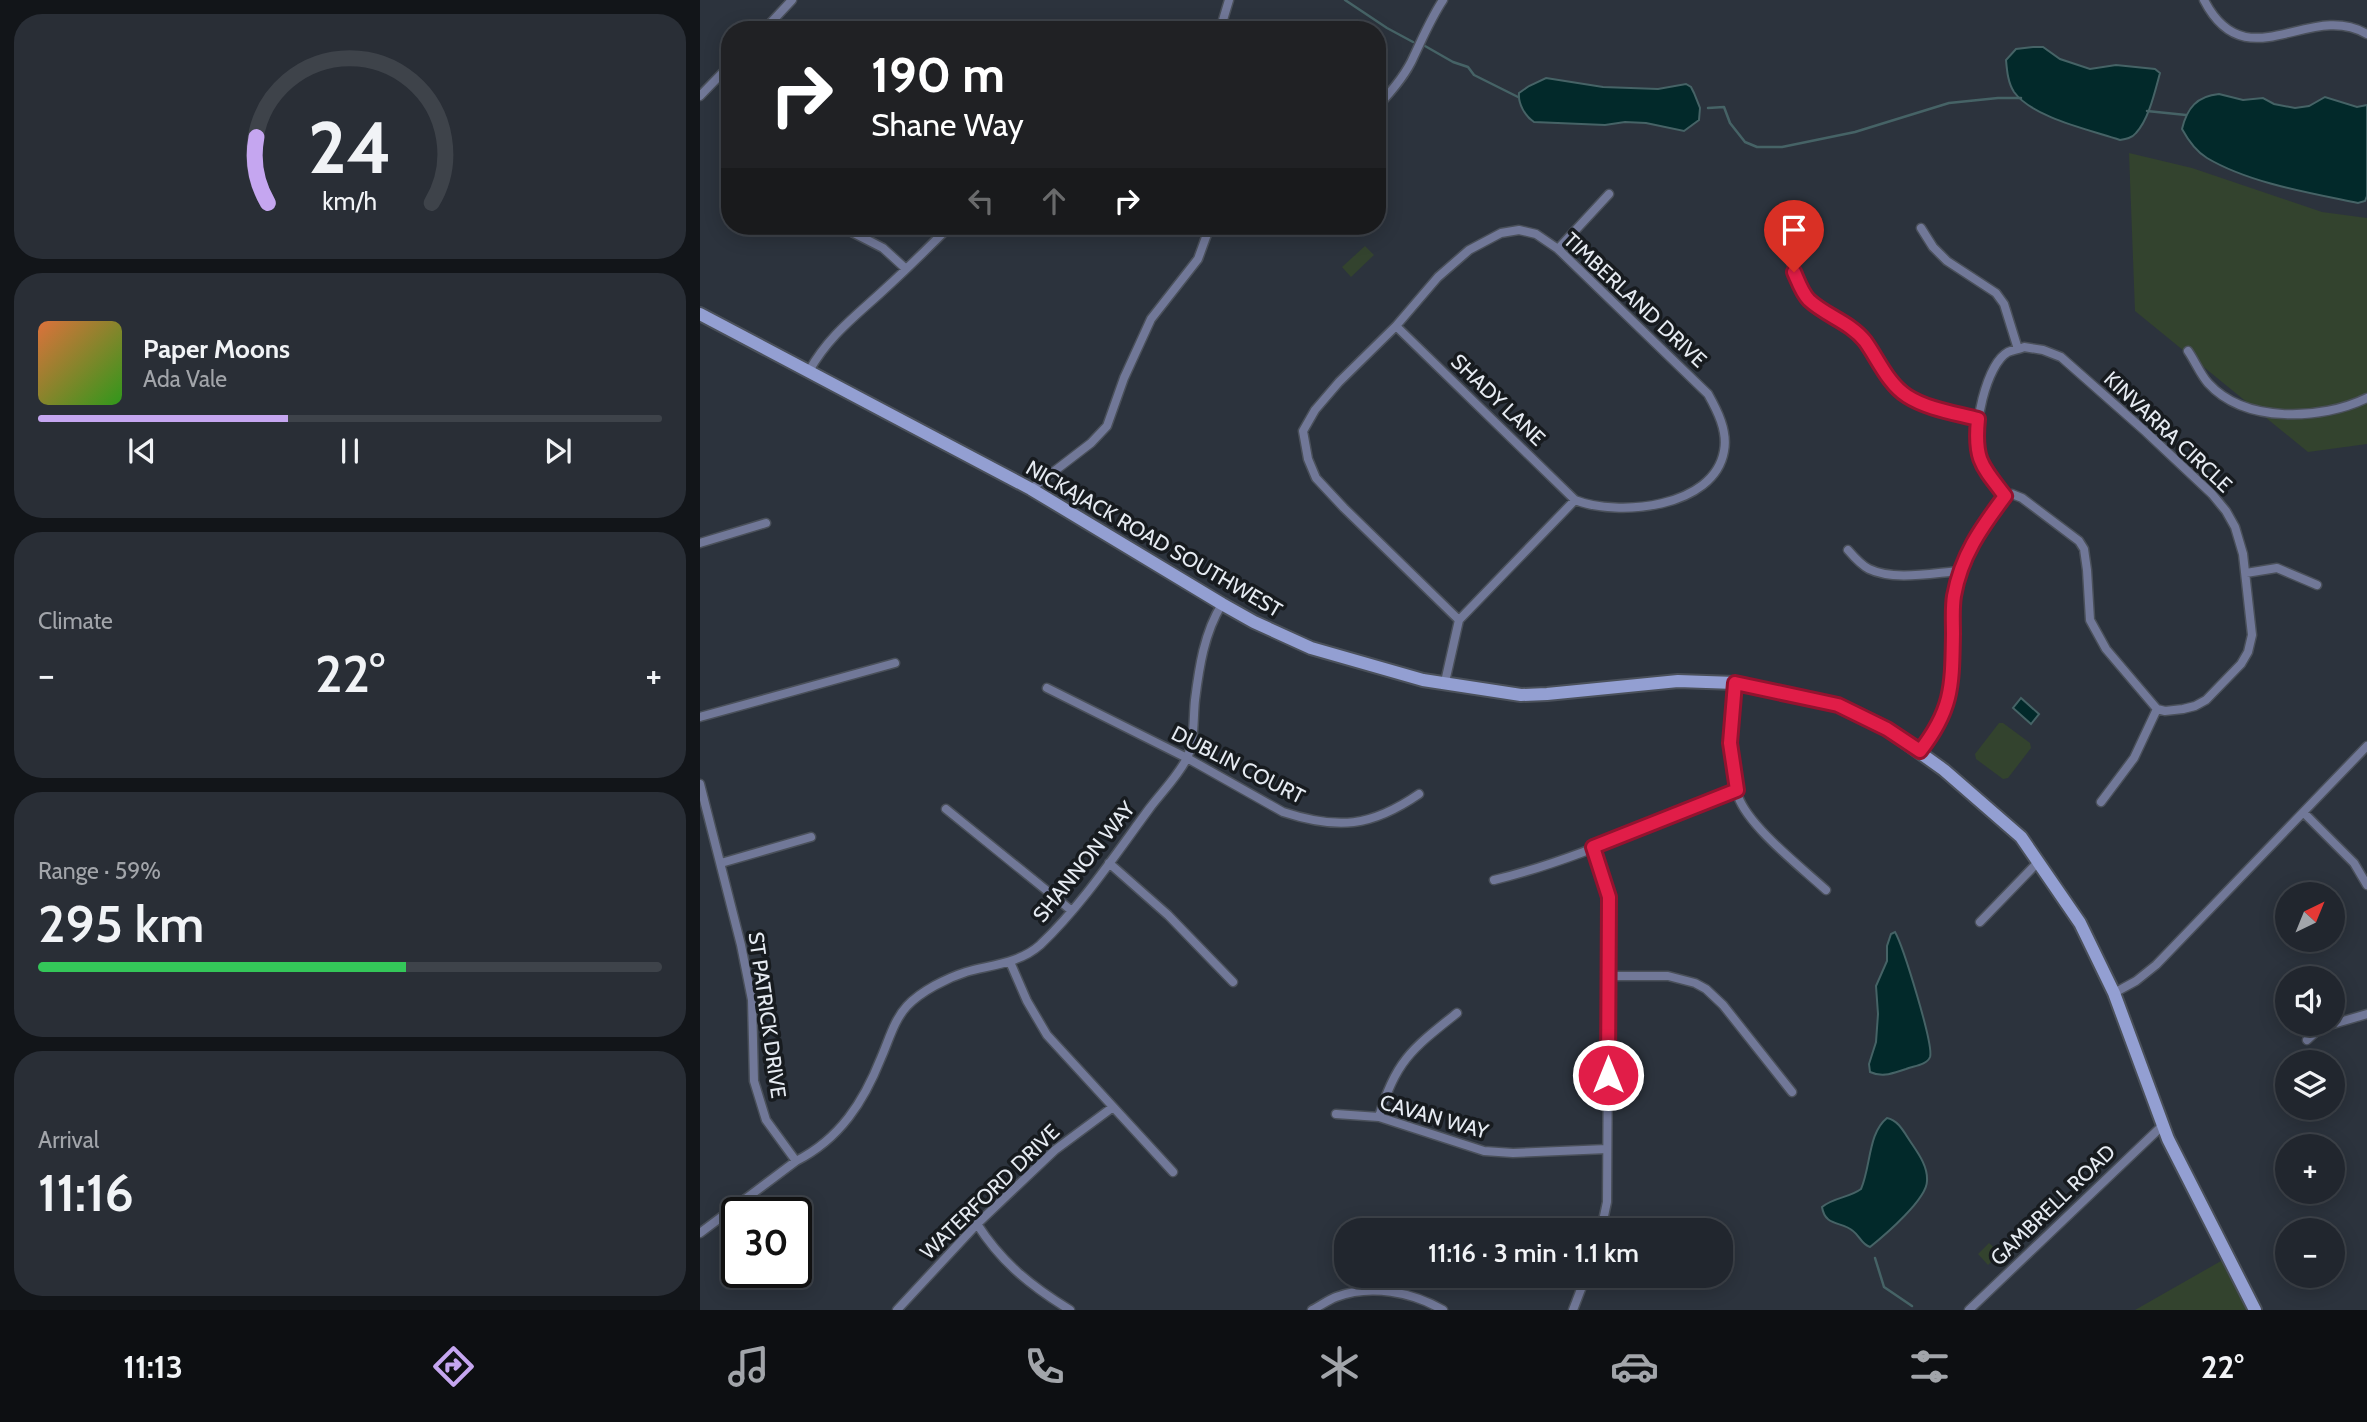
<!DOCTYPE html>
<html lang="en">
<head>
<meta charset="utf-8">
<style>
	:root { --surface:#21262e; --page:#292e36; --text:#f1f3f6; --muted:#a2a5aa; --line:#3e434a; --accent:#c5a6f0 }
	body { margin:0; font-family:Cabin,sans-serif; background:var(--page); color:var(--text); height:100vh; display:flex; flex-direction:column; font-size:26px; white-space:nowrap }
	* { box-sizing:border-box; margin:0 }
	p { font-size:23px; color:var(--muted) }
	.icon { flex:none; width:38px; height:38px; fill:none; stroke:currentColor; stroke-width:2; stroke-linecap:round; stroke-linejoin:round }
	.map { position:relative; flex:1; overflow:hidden }
	.sheet { display:flex; flex-direction:column; gap:14px; padding:14px; background:#121519; width:700px }
	.sheet>* { flex:none }
	.hud { position:absolute; left:21px; top:21px; width:665px; height:214px; border-radius:28px; box-shadow:0 4px 18px #0003,0 0 0 2px var(--line); background:#202124; color:#fff; overflow:hidden }
	.needle { width:46px; rotate:43deg }
	.controls { position:absolute; left:1575px; top:882px; display:grid; gap:14px }
	.controls a { display:grid; place-items:center; width:70px; height:70px; border-radius:50%; background:var(--surface); box-shadow:0 4px 18px #0003,0 0 0 2px var(--line); font-size:35px }
	.speed { position:absolute; left:21px; top:1197px; display:flex; gap:14px; font-size:35px; font-weight:700; text-align:center }
	.speed>* { display:grid; place-content:center; width:91px; height:91px; border-radius:50%; background:var(--surface); box-shadow:0 4px 18px #0003,0 0 0 2px var(--line); line-height:1 }
	.speed .limit { border:4px solid #111; border-radius:10px; background:#fff; color:#111 }
	.pin { position:absolute; display:grid; place-items:center; width:60px; height:60px; color:#fff; margin:-72px -30px; border-radius:50% 50% 50% 0; rotate:-45deg; box-shadow:0 0 7px #0007 }
	.pin .icon { rotate:45deg }
	.me { position:absolute; width:77px; margin:-38px; rotate:0deg; stroke-linejoin:round; filter:drop-shadow(0 0 5px #0008) }
	.turn { display:flex; align-items:center; gap:24px; height:147px; padding:0 35px; font-size:32px }
	.turn .icon { width:91px; height:91px; stroke-width:2.5 }
	.turn b { display:block; font-size:49px; line-height:60px }
	.lanes { display:flex; align-items:center; height:66px; padding:0 35px; background:#0003; justify-content:center; gap:35px; direction:ltr }
	.lanes .off { opacity:.35 }
	.big { font-size:52px; font-weight:600; line-height:1.1 }
	.sheet .card { flex:1; display:flex; flex-direction:column; justify-content:center; gap:10px; min-width:0; padding:0 24px; border-radius:28px; background:var(--page) }
	.sheet .dial { align-items:center; gap:0 }
	.dial svg { height:182px; overflow:visible; fill:none; stroke:var(--line); stroke-width:7; stroke-linecap:round; text-anchor:middle }
	.dial text { fill:var(--text); stroke:none }
	.song { display:flex; align-items:center; gap:21px }
	.cover { width:84px; height:84px; border-radius:10px; background:linear-gradient(135deg,hsl(20 70% 55%),hsl(110 70% 35%)) }
	.played { height:7px; border-radius:4px; background:linear-gradient(90deg,var(--accent) 40%,var(--line) 40%) }
	.keys { display:flex; justify-content:space-around; direction:ltr }
	.heat { display:flex; justify-content:space-between; align-items:center; font-size:38px; direction:ltr }
	.charge { height:10px; border-radius:5px; background:linear-gradient(90deg,#34c759 59%,var(--line) 0) }
	.trip { position:absolute; left:634px; top:1218px; width:399px; height:70px; border-radius:28px; background:var(--surface); box-shadow:0 4px 18px #0003,0 0 0 2px var(--line); font-weight:600; line-height:70px; text-align:center }
	.menu { display:flex; height:112px; justify-content:space-around; align-items:center; background:#0d0f12; color:var(--muted) }
	.menu .icon { width:49px; height:49px }
	.menu .active { color:var(--accent) }
	.menu b { font-size:32px; color:var(--text) }
	main { display:flex; flex:1; min-height:0 }
	.map>svg:first-child { display:block }
</style>
</head>
<body>
<main>
<section class="sheet">
<div class="card dial"><svg viewBox="0 0 100 80">
<path d="M14 69A42 42 0 1 1 86 69"/>
<path d="M14 69A42 42 0 0 1 9 40" stroke="#c5a6f0"/>
<text x="50" y="56" font-size="32" font-weight="700">24</text>
<text x="50" y="72" font-size="11">km/h</text>
</svg></div>
<div class="card">
<div class="song"><i class="cover"></i><div><b>Paper Moons</b><p>Ada Vale</p></div></div>
<div class="played"></div>
<div class="keys"><svg class="icon" aria-label="previous" viewBox="0 0 24 24"><path d="M18 5L8 12l10 7zM5 5v14"/></svg><svg class="icon" aria-label="pause" viewBox="0 0 24 24"><path d="M8 5v14M16 5v14"/></svg><svg class="icon" aria-label="next" viewBox="0 0 24 24"><path d="M6 5l10 7-10 7zM19 5v14"/></svg></div>
</div>
<div class="card"><p>Climate</p>
<div class="heat"><a>−</a><b class="big">22°</b><a>+</a></div>
</div>
<div class="card"><p>Range · 59%</p><b class="big">295 km</b><div class="charge"></div></div>
<div class="card"><p>Arrival</p><b class="big">11:16</b></div>
</section>
<div class="map">
<svg width="1667" height="1310" viewBox="0 0 1667 1310">
	<rect width="100%" height="100%" fill="#2c333d"/>
	<!-- green -->
	<path fill="#33432e" d="M1429 153 1492 168 1622 212 1667 218V444L1608 452 1435 311Z
		M665 246 674 255 651 277 642 267Z
		M1299 723H1303L1330 743 1331 748 1308 778 1303 779 1276 759 1275 754Z
		M1289 1243 1300 1253 1288 1265 1278 1254Z
		M1528 1257 1556 1310H1435Z"/>
	<!-- water -->
	<path fill="#02292a" stroke="#466366" stroke-width="2" d="M1333 47H1343L1360 59 1390 69 1416 65 1455 69 1460 73C1455 91 1449 119 1436 133 1432 138 1426 139 1420 140 1391 130 1333 118 1314 92 1308 83 1307 71 1306 60L1316 49Z
		M846 78 903 87 958 89 986 84 991 87 994 93 1000 108 999 120 984 131 946 123 925 122 905 125 834 122C825 116 818 104 819 93L829 86Z
		M1519 94 1543 100 1563 98 1574 104 1595 108 1609 106 1625 97 1657 107 1667 105V196L1665 201 1658 203C1610 193 1549 183 1507 158 1497 152 1488 140 1482 129 1487 108 1497 96 1519 94Z
		M1321 698 1339 714 1331 724 1313 708Z
		M1195 932C1203 946 1234 1045 1230 1057 1227 1065 1213 1066 1206 1069 1193 1073 1183 1078 1170 1072L1169 1064 1176 1042 1178 1014 1176 986 1187 961V946L1191 934Z
		M1187 1118C1198 1120 1204 1132 1210 1141 1218 1153 1228 1166 1227 1181 1227 1199 1185 1235 1170 1247 1161 1244 1160 1236 1153 1231 1142 1221 1125 1227 1122 1207 1134 1197 1149 1198 1161 1189 1171 1166 1168 1133 1187 1118Z"/>
	<g fill="none" stroke-linecap="round" stroke-linejoin="round">
		<!-- stream -->
		<path stroke="#466366" stroke-width="2.5" d="M645 0 687 28 713 42
			M725 46 753 62 768 67 774 75 818 97
			M1008 108 1024 107 1030 123 1045 142 1057 147H1082L1155 132 1249 103 1298 98H1321
			M1447 111 1486 115
			M1175 1258 1184 1287 1212 1306"/>
		<defs>
			<path id="street" d="M1504 0C1546 82 1609 0 1667 34
				M64 30 92 0
				M520 30 529 0
				M0 96 30 65
				M677 107C691 92 706 75 714 56 723 37 731 18 743 0
				M140 226 183 248 206 269
				M1221 228 1233 247 1247 261 1296 293 1304 304 1318 349
				M1086 242C1091 260 1095 284 1107 298 1120 315 1147 321 1164 340 1178 357 1187 383 1206 396 1226 409 1255 413 1278 419
				M858 249 909 194
				M696 326 875 500C918 517 1014 508 1024 451 1028 431 1017 410 1008 394L858 249 836 234 819 230 801 233 769 250 738 277 696 326 639 382 615 410 603 431 608 459 616 478 644 508 759 620 745 682
				M1324 347 1343 350 1361 357 1446 432 1512 494 1526 511 1535 527 1543 554 1552 635 1548 652 1541 664 1506 700 1495 706 1483 709 1465 711 1457 709 1406 649 1390 620 1387 570 1384 549 1379 541 1322 498 1312 494 1305 496C1295 483 1282 470 1278 454 1272 431 1286 364 1308 352 1313 350 1320 349 1324 347Z
				M1488 351C1495 361 1500 374 1508 383 1545 424 1622 420 1667 398
				M109 371C130 334 156 316 187 287 209 267 229 247 250 226
				M331 489 391 443 407 426 424 378 451 319 498 259 510 226
				M0 543 66 523
				M1148 550C1154 557 1161 565 1169 569 1194 581 1232 573 1259 571
				M1546 573 1577 568 1617 585
				M759 620 875 500
				M1035 683C1032 720 1025 761 1038 796 1048 826 1102 868 1126 890
				M347 688 487 758 583 812C638 830 671 827 719 794
				M0 717 195 663
				M1220 751C1253 709 1252 685 1253 634 1253 622 1252 608 1254 596 1261 556 1281 528 1305 496
				M0 784 41 945 52 1000 54 1081 66 1120 96 1161
				M1401 802 1434 758 1457 709
				M246 809 372 911
				M1604 813 1654 863 1667 885
				M893 847 909 897 907 1202 901 1230
				M21 863 111 837
				M409 863 468 915 533 982
				M794 880C877 860 957 821 1037 790
				M1280 922 1339 861
				M310 962 327 1001 347 1035 473 1172
				M908 976H968L995 983 1006 989 1023 1005 1092 1092
				M1414 993 1436 981 1456 965 1667 746
				M1633 1024 1667 1014
				M1607 1040 1618 1030 1632 1024
				M636 1114 679 1117 784 1151 813 1153 907 1149
				M679 1117C695 1061 713 1048 757 1013
				M277 1224C302 1263 331 1286 370 1310
				M0 1233 96 1161C140 1139 164 1101 181 1058 189 1040 194 1020 207 1006 221 991 247 978 266 972 291 965 320 963 340 945 382 905 415 855 449 809 461 793 478 776 487 758 495 740 493 719 495 700 499 668 504 633 522 604
				M197 1310 277 1224 355 1150 413 1107
				M612 1310C620 1306 628 1300 636 1297 671 1284 712 1292 743 1310
				M873 1310 886 1276
				M1269 1310 1462 1126"/>
			<path id="secondary" d="M0 314 331 489 522 604 554 622 611 648 723 680 821 695 847 694 978 681 1035 683 1138 705 1187 729 1244 770 1321 837 1380 923 1414 993 1468 1139 1555 1310"/>
		</defs>
		<!-- street casing -->
		<use href="#street" stroke="#4a505a" stroke-width="11"/>
		<!-- secondary casing -->
		<use href="#secondary" stroke="#4a505a" stroke-width="16"/>
		<!-- street -->
		<use href="#street" stroke="#717898" stroke-width="8"/>
		<!-- secondary -->
		<use href="#secondary" stroke="#939fd2" stroke-width="12"/>
	</g>
	<g fill="none" stroke-linecap="round" stroke-linejoin="round">
		<defs>
			<path id="route" d="M908 1075 909 897 893 847 1037 790 1030 743 1035 683 1138 705 1187 729 1220 751C1253 709 1252 685 1253 634 1253 622 1252 608 1254 596 1261 556 1281 528 1305 496 1281 465 1274 459 1278 419 1255 413 1227 409 1207 396 1188 384 1178 359 1165 341 1150 322 1126 316 1109 300 1102 293 1098 281 1094 272"/>
		</defs>
		<!-- route casing -->
		<use href="#route" stroke="#92132f" stroke-width="18"/>
		<!-- route -->
		<use href="#route" stroke="#e11d48" stroke-width="12"/>
	</g>
	<g text-anchor="middle" stroke-width="7" stroke-linejoin="round" paint-order="stroke">
		<!-- street labels -->
		<g font-size="21" fill="#e6ebf2" stroke="#171b1f">
			<text transform="translate(935 300) rotate(43)" y="7">TIMBERLAND DRIVE</text>
			<text transform="translate(798 400) rotate(44)" y="7">SHADY LANE</text>
			<text transform="translate(1468 432) rotate(43)" y="7">KINVARRA CIRCLE</text>
			<text transform="translate(454 539) rotate(30)" y="7">NICKAJACK ROAD SOUTHWEST</text>
			<text transform="translate(538 765) rotate(27)" y="7">DUBLIN COURT</text>
			<text transform="translate(384 862) rotate(-51)" y="7">SHANNON WAY</text>
			<text transform="translate(67 1015) rotate(82)" y="7">ST PATRICK DRIVE</text>
			<text transform="translate(734 1117) rotate(16)" y="7">CAVAN WAY</text>
			<text transform="translate(290 1192) rotate(-44)" y="7">WATERFORD DRIVE</text>
			<text transform="translate(1353 1205) rotate(-44)" y="7">GAMBRELL ROAD</text>
		</g>
	</g>
</svg>
<div class="controls">
<a><svg class="needle" viewBox="-14 -14 28 28"><path d="M0-13l5 13h-10z" fill="#e53935"/><path d="M0 13l5-13h-10z" fill="#a2a5aa"/></svg></a>
<a><svg class="icon" aria-label="sound" viewBox="0 0 24 24"><path d="M4 9h4l5-4v14l-5-4H4zM17 9q2 3 0 6"/></svg></a>
<a><svg class="icon" aria-label="layers" viewBox="0 0 24 24"><path d="M12 4l9 5-9 5-9-5zM3 14l9 5 9-5"/></svg></a>
<a>+</a>
<a>−</a>
</div>
<div class="speed"><div class="limit">30</div></div>
<div class="pin" style="left:1094px;top:272px;background:#d93025"><svg class="icon" aria-label="arrive" viewBox="0 0 24 24"><path d="M6 21V4h12l-3 4 3 4H6"/></svg></div>
<svg class="me" style="left:908px;top:1075px" viewBox="-20 -20 40 40"><circle r="17" fill="#e11d48" stroke="#fff" stroke-width="3"/><path d="M0-11L8 9 0 5-8 9z" fill="#fff"/></svg>
<div class="trip">11:16 · 3 min · 1.1 km</div>
<div class="hud">
<div class="turn"><svg class="icon" aria-label="right" viewBox="0 0 24 24"><path d="M7 20v-9h11M14 6l5 5-5 5"/></svg><div><b>190 m</b>Shane Way</div></div>
<div class="lanes"><svg class="icon off" aria-label="left" viewBox="0 0 24 24"><path d="M17 20v-9H6M10 6l-5 5 5 5"/></svg><svg class="icon off" aria-label="ahead" viewBox="0 0 24 24"><path d="M12 20V5M6 11l6-6 6 6"/></svg><svg class="icon" aria-label="right" viewBox="0 0 24 24"><path d="M7 20v-9h11M14 6l5 5-5 5"/></svg></div>
</div>
</div>
</main>
<nav class="menu">
<b>11:13</b>
<svg class="icon active" aria-label="directions" viewBox="0 0 24 24"><path d="M12 3l9 9-9 9-9-9zM9 14v-3h6M13 9l2 2-2 2"/></svg>
<svg class="icon" aria-label="music" viewBox="0 0 24 24"><path d="M9 18V5l10-2v13"/><circle cx="6" cy="18" r="3"/><circle cx="16" cy="16" r="3"/></svg>
<svg class="icon" aria-label="phone" viewBox="0 0 24 24"><path d="M5 4h4l2 5-3 2q2 4 5 5l2-3 5 2v4C11 20 4 13 5 4z"/></svg>
<svg class="icon" aria-label="climate" viewBox="0 0 24 24"><path d="M12 3v18M4 7l16 10M4 17L20 7"/></svg>
<svg class="icon" aria-label="car" viewBox="0 0 24 24"><path d="M5 17H2v-5l4-1 3-4h7l3 4 3 1v5h-3M9 17h6M6 11h13"/><circle cx="7" cy="17" r="2"/><circle cx="17" cy="17" r="2"/></svg>
<svg class="icon" aria-label="filters" viewBox="0 0 24 24"><path d="M4 7h16M4 17h16"/><circle cx="9" cy="7" r="2"/><circle cx="15" cy="17" r="2"/></svg>
<b>22°</b>
</nav>
</body>
</html>
